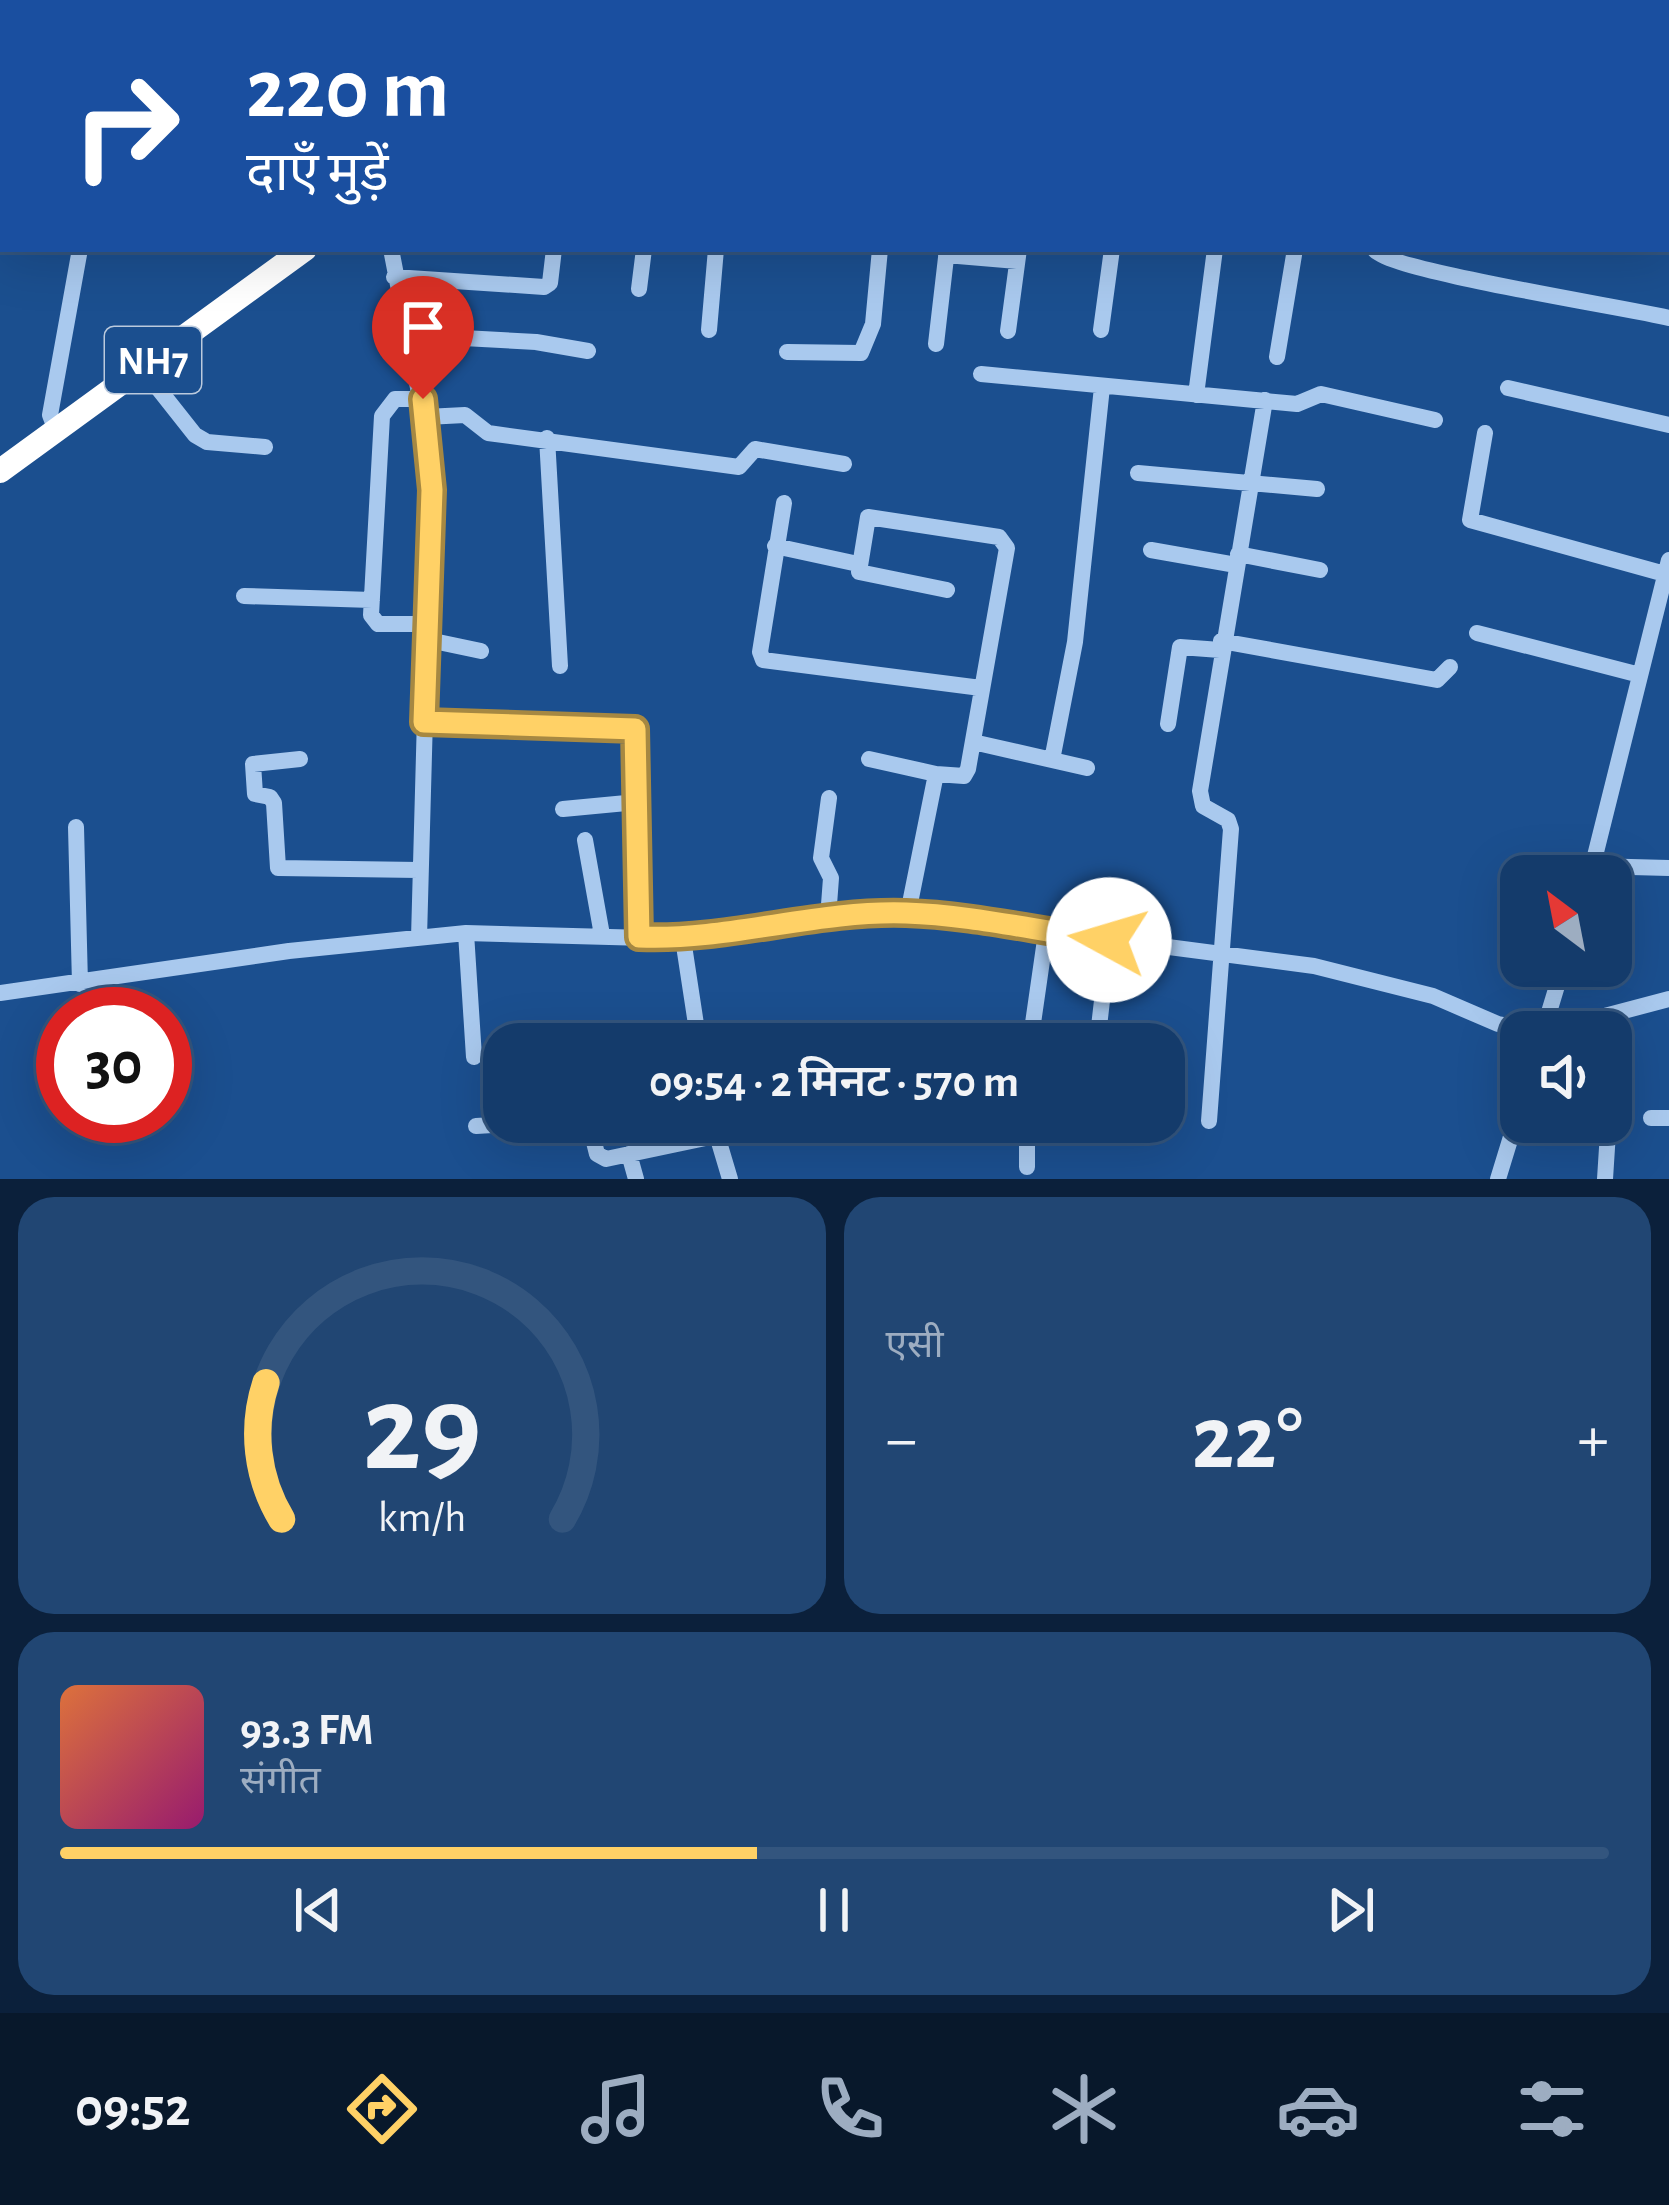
<!DOCTYPE html>
<html lang="hi">
<head>
<meta charset="utf-8">
<style>
	:root { --surface:#143b6b; --page:#214673; --text:#f1f3f6; --muted:#9dadc1; --line:#33557e; --accent:#ffd166 }
	body { margin:0; font-family:"Alegreya Sans","Noto Sans Devanagari",sans-serif; background:var(--page); color:var(--text); height:100vh; display:flex; flex-direction:column; font-size:45px; white-space:nowrap }
	* { box-sizing:border-box; margin:0 }
	p { font-size:39px; color:var(--muted) }
	.icon { flex:none; width:66px; height:66px; fill:none; stroke:currentColor; stroke-width:2; stroke-linecap:round; stroke-linejoin:round }
	.map { position:relative; height:1179px; overflow:hidden }
	.drawer { display:flex; flex-direction:column; gap:18px; padding:18px; background:#0b203b; flex:1 }
	.drawer>* { flex:none }
	.guide { position:absolute; left:0px; top:0px; width:1671px; height:252px; box-shadow:0 12px 48px #0002,0 0 0 3px var(--line); background:#1a4fa0; color:#fff; overflow:hidden }
	.needle { width:78px; rotate:328deg }
	.tools { position:absolute; left:1500px; top:855px; display:grid; gap:24px }
	.tools a { display:grid; place-items:center; width:132px; height:132px; border-radius:24px; background:var(--surface); box-shadow:0 12px 48px #0002,0 0 0 3px var(--line); font-size:60px }
	.speed { position:absolute; left:36px; top:987px; display:flex; gap:24px; font-size:60px; font-weight:700; text-align:center }
	.speed>* { display:grid; place-content:center; width:156px; height:156px; border-radius:50%; background:var(--surface); box-shadow:0 12px 48px #0002,0 0 0 3px var(--line); line-height:1 }
	.speed .limit { border:18px solid #d22; background:#fff; color:#111 }
	.pin { position:absolute; display:grid; place-items:center; width:102px; height:102px; color:#fff; margin:-123px -51px; border-radius:50% 50% 50% 0; rotate:-45deg; box-shadow:0 0 12px #0007 }
	.pin .icon { rotate:45deg }
	.me { position:absolute; width:132px; margin:-66px; rotate:276deg; stroke-linejoin:round; filter:drop-shadow(0 0 9px #0008) }
	.turn { display:flex; align-items:center; gap:42px; height:252px; padding:0 48px; font-size:54px }
	.turn .icon { width:156px; height:156px; stroke-width:2.5 }
	.turn b { display:block; font-size:84px; line-height:102px }
	.big { font-size:90px; font-weight:600; line-height:1.1 }
	.drawer .card { flex:1; display:flex; flex-direction:column; justify-content:center; gap:18px; min-width:0; padding:0 42px; border-radius:36px; background:var(--page) }
	.drawer .dial { align-items:center; gap:0 }
	.dial svg { height:312px; overflow:visible; fill:none; stroke:var(--line); stroke-width:7; stroke-linecap:round; text-anchor:middle }
	.dial text { fill:var(--text); stroke:none }
	.song { display:flex; align-items:center; gap:36px }
	.cover { width:144px; height:144px; border-radius:18px; background:linear-gradient(135deg,hsl(20 70% 55%),hsl(320 70% 35%)) }
	.played { height:12px; border-radius:6px; background:linear-gradient(90deg,var(--accent) 45%,var(--line) 45%) }
	.keys { display:flex; justify-content:space-around; direction:ltr }
	.heat { display:flex; justify-content:space-between; align-items:center; font-size:66px; direction:ltr }
	.drawer .tiles { flex:1; display:grid; gap:18px; grid-template-columns:1fr 1fr }
	.card:last-child { grid-column:span 2 }
	.trip { position:absolute; left:483px; top:1023px; width:702px; height:120px; border-radius:36px; background:var(--surface); box-shadow:0 12px 48px #0002,0 0 0 3px var(--line); font-weight:600; line-height:120px; text-align:center }
	.dock { display:flex; height:192px; justify-content:space-around; align-items:center; background:#08182b; color:var(--muted) }
	.dock .icon { width:84px; height:84px }
	.dock .active { color:var(--accent) }
	.dock b { font-size:54px; color:var(--text) }
	.map>svg:first-child { display:block }
</style>
</head>
<body>
<div class="map">
<svg width="1669" height="1179" viewBox="0 0 1669 1179">
	<rect width="100%" height="100%" fill="#1b4f8f"/>
	<g fill="none" stroke-linecap="round" stroke-linejoin="round">
		<!-- minor -->
		<path stroke="#a9c9ee" stroke-width="16" d="M323 0 326 3
			M612 0 613 3
			M1142 0V3
			M705 3 711 0
			M764 3V0
			M909 3V0
			M1238 3 1239 0
			M1307 3 1308 0
			M1425 3 1426 0
			M0 188H3
			M1668 206H1669
			M391 249 432 460 419 938
			M1374 249C1383 270 1629 308 1669 318
			M946 255 1017 261
			M394 277 544 287 550 283 554 249
			M639 289 644 249
			M709 330 716 249
			M1101 330 1112 249
			M1008 331 1019 249
			M407 335 536 342 588 351
			M936 344 947 249
			M787 352 861 353 873 324 880 249
			M1277 357 1295 249
			M142 368 195 435 207 442 265 447
			M981 374 1297 404 1321 394 1435 420
			M1508 388 1669 425
			M1196 395 1215 249
			M423 399H395L382 416 371 615 378 624H424
			M426 417 465 415 488 433 739 467 755 449 844 464
			M56 431 50 415 80 249
			M1485 433 1470 520 1665 574
			M547 438 560 666
			M1138 473 1317 489
			M784 503 760 652 763 660 981 688
			M775 546 858 564
			M1151 550 1236 565
			M1238 554 1320 570
			M244 596 372 600
			M1477 633 1640 675
			M424 639 481 651
			M1221 641 1437 680 1450 667
			M424 722 635 729 639 937
			M1168 724 1180 647 1220 650
			M973 742 1087 768
			M300 759 253 764 255 794 270 797 274 803 278 868 419 870
			M869 759 936 774
			M1052 760 1075 642 1102 387
			M563 809 637 802
			M76 827 80 984
			M585 840 602 935
			M1593 866 1669 868
			M1590 876 1669 560
			M908 913 936 774 964 776 968 769 1007 548 999 537 868 517 859 572 947 590
			M828 918 831 878 821 858 829 798
			M466 933 474 1057
			M683 939 699 1044
			M0 993 289 951 466 933 683 939 838 916 908 913 1314 966 1433 996 1498 1024 1542 1032
			M1543 1032 1563 966
			M1544 1032 1669 999
			M1030 1044 1046 933
			M1097 1044 1109 940
			M1651 1118H1669
			M1209 1121 1231 829 1228 820 1203 806 1200 791 1265 400
			M589 1122 597 1154 606 1159 715 1136
			M713 1122 730 1179
			M1027 1122V1167
			M1580 1122 1608 1132 1605 1179
			M1089 1123V1122
			M476 1126 541 1122
			M629 1154 636 1179
			M1498 1179 1521 1104"/>
		<!-- highway -->
		<path stroke="#fff" stroke-width="24" d="M657 3 662 0
			M0 471 305 249"/>
	</g>
	<g fill="none" stroke-linecap="round" stroke-linejoin="round">
		<defs>
			<path id="route" d="M423 399 432 490 424 722 635 729 639 937C729 941 816 910 906 913 973 915 1042 932 1109 940"/>
		</defs>
		<!-- route casing -->
		<use href="#route" stroke="#a68842" stroke-width="30"/>
		<!-- route -->
		<use href="#route" stroke="#ffd166" stroke-width="21"/>
	</g>
	<g text-anchor="middle" stroke-width="9" stroke-linejoin="round" paint-order="stroke">
		<!-- shield labels -->
		<rect fill="#1b4f8f" stroke="#bbcadd" stroke-width="3" x="105" y="327" width="96" height="66" rx="9"/>
		<g font-size="39" font-weight="bold" fill="#fff">
			<text x="153" y="374">NH7</text>
		</g>
	</g>
</svg>
<div class="tools">
<a><svg class="needle" viewBox="-14 -14 28 28"><path d="M0-13l5 13h-10z" fill="#e53935"/><path d="M0 13l5-13h-10z" fill="#9dadc1"/></svg></a>
<a><svg class="icon" aria-label="sound" viewBox="0 0 24 24"><path d="M4 9h4l5-4v14l-5-4H4zM17 9q2 3 0 6"/></svg></a>
</div>
<div class="speed"><div class="limit">30</div></div>
<div class="pin" style="left:423px;top:399px;background:#d93025"><svg class="icon" aria-label="arrive" viewBox="0 0 24 24"><path d="M6 21V4h12l-3 4 3 4H6"/></svg></div>
<svg class="me" style="left:1109px;top:940px" viewBox="-20 -20 40 40"><circle r="19" fill="#fff"/><path d="M0-13L10 11 0 6-10 11z" fill="#ffd166"/></svg>
<div class="trip">09:54 · 2 मिनट · 570 m</div>
<div class="guide">
<div class="turn"><svg class="icon" aria-label="right" viewBox="0 0 24 24"><path d="M7 20v-9h11M14 6l5 5-5 5"/></svg><div><b>220 m</b>दाएँ मुड़ें</div></div>
</div>
</div>
<section class="drawer">
<div class="tiles">
<div class="card dial"><svg viewBox="0 0 100 80">
<path d="M14 69A42 42 0 1 1 86 69"/>
<path d="M14 69A42 42 0 0 1 10 34" stroke="#ffd166"/>
<text x="50" y="56" font-size="32" font-weight="700">29</text>
<text x="50" y="72" font-size="11">km/h</text>
</svg></div>
<div class="card"><p>एसी</p>
<div class="heat"><a>−</a><b class="big">22°</b><a>+</a></div>
</div>
<div class="card">
<div class="song"><i class="cover"></i><div><b>93.3 FM</b><p>संगीत</p></div></div>
<div class="played"></div>
<div class="keys"><svg class="icon" aria-label="previous" viewBox="0 0 24 24"><path d="M18 5L8 12l10 7zM5 5v14"/></svg><svg class="icon" aria-label="pause" viewBox="0 0 24 24"><path d="M8 5v14M16 5v14"/></svg><svg class="icon" aria-label="next" viewBox="0 0 24 24"><path d="M6 5l10 7-10 7zM19 5v14"/></svg></div>
</div>
</div>
</section>
<nav class="dock">
<b>09:52</b>
<svg class="icon active" aria-label="directions" viewBox="0 0 24 24"><path d="M12 3l9 9-9 9-9-9zM9 14v-3h6M13 9l2 2-2 2"/></svg>
<svg class="icon" aria-label="music" viewBox="0 0 24 24"><path d="M9 18V5l10-2v13"/><circle cx="6" cy="18" r="3"/><circle cx="16" cy="16" r="3"/></svg>
<svg class="icon" aria-label="phone" viewBox="0 0 24 24"><path d="M5 4h4l2 5-3 2q2 4 5 5l2-3 5 2v4C11 20 4 13 5 4z"/></svg>
<svg class="icon" aria-label="climate" viewBox="0 0 24 24"><path d="M12 3v18M4 7l16 10M4 17L20 7"/></svg>
<svg class="icon" aria-label="car" viewBox="0 0 24 24"><path d="M5 17H2v-5l4-1 3-4h7l3 4 3 1v5h-3M9 17h6M6 11h13"/><circle cx="7" cy="17" r="2"/><circle cx="17" cy="17" r="2"/></svg>
<svg class="icon" aria-label="filters" viewBox="0 0 24 24"><path d="M4 7h16M4 17h16"/><circle cx="9" cy="7" r="2"/><circle cx="15" cy="17" r="2"/></svg>
</nav>
</body>
</html>
